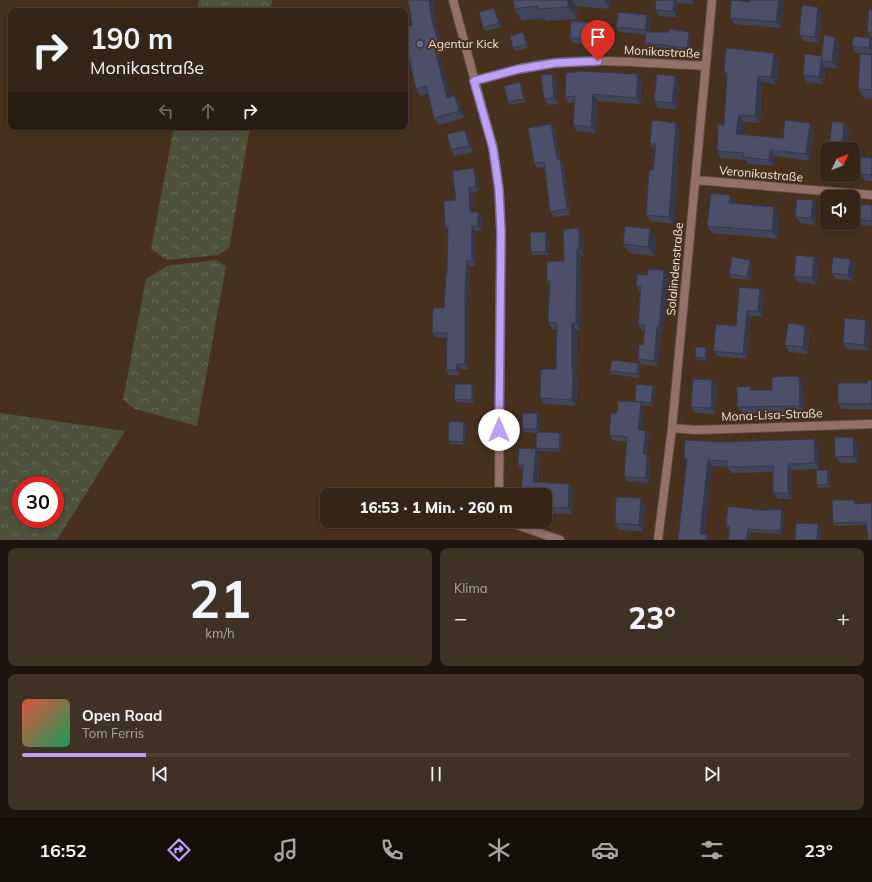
<!DOCTYPE html>
<html lang="de">
<head>
<meta charset="utf-8">
<style>
	:root { --surface:#342517; --page:#3f3124; --text:#f1f3f6; --muted:#a9a5a1; --line:#4e4236; --accent:#bca0f2 }
	body { margin:0; font-family:Mulish,sans-serif; background:var(--page); color:var(--text); height:100vh; display:flex; flex-direction:column; font-size:15px; white-space:nowrap }
	* { box-sizing:border-box; margin:0 }
	p { font-size:13px; color:var(--muted) }
	.icon { flex:none; width:22px; height:22px; fill:none; stroke:currentColor; stroke-width:2; stroke-linecap:round; stroke-linejoin:round }
	.map { position:relative; height:540px; overflow:hidden }
	.drawer { display:flex; flex-direction:column; gap:8px; padding:8px; background:#1d140d; flex:1 }
	.drawer>* { flex:none }
	.top-card { position:absolute; left:8px; top:8px; width:400px; height:122px; border-radius:8px; box-shadow:0 2px 6px #0003,0 0 0 1px var(--line); background:#342517; color:var(--text); overflow:hidden }
	.needle { width:26px; rotate:47deg }
	.buttons { position:absolute; left:820px; top:142px; display:grid; gap:8px }
	.buttons a { display:grid; place-items:center; width:40px; height:40px; border-radius:8px; background:var(--surface); box-shadow:0 2px 6px #0003,0 0 0 1px var(--line); font-size:20px }
	.speed { position:absolute; left:12px; top:476px; display:flex; gap:8px; font-size:20px; font-weight:700; text-align:center }
	.speed>* { display:grid; place-content:center; width:52px; height:52px; border-radius:50%; background:var(--surface); box-shadow:0 2px 6px #0003,0 0 0 1px var(--line); line-height:1 }
	.speed .limit { border:6px solid #d22; background:#fff; color:#111 }
	.pin { position:absolute; display:grid; place-items:center; width:34px; height:34px; color:#fff; margin:-41px -17px; border-radius:50% 50% 50% 0; rotate:-45deg; box-shadow:0 0 4px #0007 }
	.pin .icon { rotate:45deg }
	.me { position:absolute; width:44px; margin:-22px; rotate:0deg; stroke-linejoin:round; filter:drop-shadow(0 0 3px #0008) }
	.turn { display:flex; align-items:center; gap:14px; height:84px; padding:0 16px; font-size:18px }
	.turn .icon { width:52px; height:52px; stroke-width:2.5 }
	.turn b { display:block; font-size:28px; line-height:34px }
	.lanes { display:flex; align-items:center; height:38px; padding:0 16px; background:#0003; justify-content:center; gap:20px; direction:ltr }
	.lanes .off { opacity:.35 }
	.big { font-size:30px; font-weight:800; line-height:1.1 }
	.drawer .tile { flex:1; display:flex; flex-direction:column; justify-content:center; gap:6px; min-width:0; padding:0 14px; border-radius:8px; background:var(--page) }
	.drawer .dial { align-items:center; gap:0 }
	.dial b { font-size:52px; line-height:1 }
	.song { display:flex; align-items:center; gap:12px }
	.cover { width:48px; height:48px; border-radius:6px; background:linear-gradient(135deg,hsl(10 70% 55%),hsl(150 70% 35%)) }
	.played { height:4px; border-radius:2px; background:linear-gradient(90deg,var(--accent) 15%,var(--line) 15%) }
	.keys { display:flex; justify-content:space-around; direction:ltr }
	.heat { display:flex; justify-content:space-between; align-items:center; font-size:22px; direction:ltr }
	.drawer .tiles { flex:1; display:grid; gap:8px; grid-template-columns:1fr 1fr }
	.tile:last-child { grid-column:span 2 }
	.trip { position:absolute; left:320px; top:488px; width:232px; height:40px; border-radius:8px; background:var(--surface); box-shadow:0 2px 6px #0003,0 0 0 1px var(--line); font-weight:800; line-height:40px; text-align:center }
	.tabs { display:flex; height:64px; justify-content:space-around; align-items:center; background:#150f09; color:var(--muted) }
	.tabs .icon { width:28px; height:28px }
	.tabs .selected { color:var(--accent) }
	.tabs b { font-size:18px; color:var(--text) }
	.map>svg:first-child { display:block }
</style>
</head>
<body>
<div class="map">
<svg width="872" height="540" viewBox="0 0 872 540">
	<defs>
		<pattern id="forest-crowns" width="20" height="18" patternUnits="userSpaceOnUse"><rect width="20" height="18" fill="#4e523b"/><path d="M2 6a3 3 0 1 1 6 0M12 15a3 3 0 1 1 6 0" fill="none" stroke="#686b57"/></pattern>
	</defs>
	<rect width="100%" height="100%" fill="#46311f"/>
	<!-- forest -->
	<path fill="url(#forest-crowns)" fill-rule="evenodd" d="M199 0H272L270 11H196Z
		M174 127H250L229 248 218 255 167 260 151 249Z
		M216 260 226 266 197 426 135 409 123 400 146 279 167 266Z
		M0 413 125 431 57 540H0ZM21 485H55V519H21Z"/>
	<g fill="none" stroke-linecap="round" stroke-linejoin="round">
		<defs>
			<path id="minor" d="M453 0 493 148 499 190 501 232 499 495
				M474 81C501 74 528 65 555 63 605 58 656 64 706 66
				M695 180 872 195
				M672 428 696 430 872 424
				M508 521 514 524 560 540
				M658 540 672 428 712 0"/>
		</defs>
		<!-- minor casing -->
		<use href="#minor" stroke="#614e3d" stroke-width="10"/>
		<!-- minor -->
		<use href="#minor" stroke="#937168" stroke-width="8"/>
	</g>
	<!-- wall -->
	<path fill="#424459" d="M513 0H611L610 9 576 6 577 19 546 21 544 18 522 21 514 9Z
		M662 0H694V4L678 3 677 17 659 16 655 10Z
		M750 0H784L781 28 734 24 730 18 750 2Z
		M872 9V38L867 32Z
		M496 11 501 27 486 31 483 28Z
		M822 13 819 43 804 41 799 35Z
		M651 20 649 32 691 35 689 51 647 46 645 43 646 35 620 32 616 27Z
		M605 24 609 29 608 45 573 43 570 38Z
		M437 28 444 52 439 53 450 97 460 103 464 118 439 125 434 118 428 94 421 96 416 89Z
		M523 32 525 35 528 48 515 51 513 48Z
		M872 40V54L856 53 852 46Z
		M840 43 837 69 825 67 824 84 807 82 803 75Z
		M774 53 779 60 776 84 762 82 760 123 744 122 742 134 783 138 810 123 814 129 810 161 775 156 774 166 748 164 745 160 721 158 717 151 724 125 727 78 724 73Z
		M872 55V99L864 98 858 89Z
		M552 74 557 80 558 104 548 105 544 99Z
		M638 74 642 80 640 104 598 101 595 133 577 131 573 125 575 102 569 103 565 97Z
		M675 76 679 82 677 109 658 108 654 101Z
		M522 85 526 102 510 105 508 102Z
		M844 123 849 129 847 149H831L829 146Z
		M551 124 555 129 560 159 564 164 570 215 554 217 550 212 544 167 537 168 534 163Z
		M680 129 674 224 650 221 646 215 653 170 655 150H654L650 144Z
		M470 137 473 152 455 156 451 150Z
		M872 158V181H865L860 174Z
		M474 168 477 173 479 191 472 192 473 212H478L481 217 482 230 475 231V266H470L468 297V369H460V375H449L446 370 447 338 436 337 432 333 444 308 447 273 448 231 445 227 456 200Z
		M730 195 736 203V204L779 215 778 239 713 233 707 226Z
		M853 204 872 205V226L854 224 853 223Z
		M817 206 815 225 800 223 795 217Z
		M548 235 549 255H533L531 252Z
		M583 235 584 255H581L580 330H577L576 374 578 376 576 406 544 404 540 398 556 369 557 329H552L548 322 549 284 547 281 564 261Z
		M656 238 654 256 629 253 623 244Z
		M814 257 819 263 816 284 798 282 794 276Z
		M850 259 855 265 853 281 836 279 831 273Z
		M752 263 750 280 732 278 729 274Z
		M664 270 668 276 663 332H661L658 366 641 365 638 359 643 345 644 330H642L638 325 640 292 636 286 647 275Z
		M760 289 764 294 762 316H751L747 359 717 356 713 351 736 326Z
		M866 320 870 326 869 351 847 349 843 343Z
		M805 325 810 332 807 354 789 352 785 345Z
		M708 351 707 361 698 360 695 357Z
		M640 366 639 378 612 374 610 371Z
		M712 380 717 386 715 414 696 413 691 407Z
		M872 380V409H842L838 404Z
		M803 382 804 412 742 413 737 407 750 386 752 390H772Z
		M472 384 474 388V403L457 402 454 399Z
		M653 386 655 389 653 406 642 405 644 407 641 430 646 431 649 435 647 454 650 458 649 483 627 481 624 477 627 442 612 440 609 435 617 413 635 402V401Z
		M537 413 539 417V432L560 433 562 436 561 452 538 451 536 448 537 433 524 432 522 429Z
		M464 422 467 425 465 445 450 444 448 441Z
		M722 442 818 445 819 469 792 470V499H778L773 493V472L732 473 727 467 713 466 678 540 687 462 684 458Z
		M857 443 858 463H840L835 457Z
		M540 455 538 482 569 484 573 489 572 514 545 513V495L523 470H522L518 465Z
		M827 470 829 473 830 487 819 488 817 485Z
		M856 503V504L872 503 866 525 835 526 833 523Z
		M645 504 643 531 619 530 615 523Z
		M784 513 782 534 750 532 749 540H728L729 529H728L726 526Z"/>
	<!-- shaded-wall -->
	<path fill="#363749" d="M429 0H433L437 28 444 52 439 45 432 20Z
		M568 0H572L576 6 577 19 568 7Z
		M604 0H611L610 9Z
		M674 0H676L678 3 677 17 673 11Z
		M691 0H694V4Z
		M779 0H784L781 28 776 22Z
		M818 7 822 13 819 43 815 37Z
		M494 8 496 11 501 27 499 23Z
		M647 15 651 20 649 35 645 30Z
		M605 24 609 29 608 45 604 40Z
		M523 32 525 35 528 48 526 44Z
		M689 32 691 35 689 51 687 48Z
		M835 37 840 43 837 69 832 62Z
		M870 38 872 40V51L869 48Z
		M434 46 439 53 452 105 447 98Z
		M774 53 779 60 776 84 771 77Z
		M821 61 825 67 824 84 819 77Z
		M552 74 557 80 558 104 554 98Z
		M638 74 642 80 640 104 636 98Z
		M675 76 679 82 677 109 672 103Z
		M758 76 762 82 760 123 755 116Z
		M520 82 522 85 526 102 524 99Z
		M593 94 598 101 595 133 591 127Z
		M455 96 460 103 464 118 459 111Z
		M739 115 744 122 741 140 736 134Z
		M676 123 680 129 674 224 669 217Z
		M810 123 814 129 810 161 806 154Z
		M844 123 849 129 847 149H843L842 147Z
		M551 124 555 129 560 161V159L564 164 570 215 567 209Z
		M465 130 470 137 473 152 469 146Z
		M770 150 775 156 774 166 769 160Z
		M474 168 477 173 479 191 476 187Z
		M469 187 472 192 474 217 470 212Z
		M730 195 736 203 735 211 729 203Z
		M813 200 817 206 815 225 811 218Z
		M774 207 779 215 778 239 772 231Z
		M478 212 481 217 482 230 478 226Z
		M472 226 475 231V266L472 261Z
		M579 228 583 235 584 255 579 249Z
		M650 229 656 238 654 256 648 247Z
		M546 232 548 235 549 255 546 252Z
		M577 249 581 255 580 330 576 323Z
		M814 257 819 263 816 284 812 278Z
		M850 259 855 265 853 281 848 275Z
		M750 260 752 263 750 280 747 277Z
		M467 261 470 266 468 297V369L465 364V292Z
		M664 270 668 276 663 332 659 327Z
		M760 289 764 294 762 316 758 311Z
		M747 311 751 316 747 359 743 354Z
		M866 320 870 326 869 351 864 345Z
		M572 323 577 330 576 374 578 376 576 406 572 400Z
		M805 325 810 332 807 354 803 347Z
		M657 327 661 332 658 366 654 361Z
		M706 347 708 351 707 361 705 358Z
		M638 363 640 366 639 378 637 374Z
		M457 364 460 369V375L456 370Z
		M799 376 803 382 804 412 800 406Z
		M712 380 717 386 715 414 711 408Z
		M472 384 474 388V403L472 400Z
		M653 386 655 389 653 406 651 403Z
		M641 402 644 407 641 434 638 430Z
		M537 413 539 417V433L537 429Z
		M464 422 467 425 465 445 463 442Z
		M646 431 649 435 647 454 650 458 649 483 646 478 643 454Z
		M560 433 562 436 561 452 559 449Z
		M853 437 857 443 858 463 854 456Z
		M814 439 818 445 819 469 815 463Z
		M536 449 540 455 537 488 533 482Z
		M708 460 713 466 704 540 700 534Z
		M788 464 792 470V499L788 493Z
		M827 470 829 473 830 487 828 484Z
		M569 484 573 489 572 514 568 508Z
		M641 498 645 504 643 531 639 525Z
		M782 510 784 513 782 534 780 531Z
		M818 524 822 530V540H817Z
		M748 529 750 532 749 540H746Z
		M707 535 711 540H707Z"/>
	<!-- building -->
	<path fill="#4d4f68" stroke="#363749" d="M408 0H429L432 20 439 45 434 46 447 98 455 96 459 111 434 118 426 86 416 89 405 40V27L412 25Z
		M513 0H568V7L538 9V6L514 9Z
		M656 0 662 1V0H674L673 11 655 10Z
		M731 0 750 2V0H779L776 22 730 18Z
		M802 5 818 7 815 37 799 35Z
		M494 8 499 23 483 28 479 12Z
		M869 9H872V32H867Z
		M618 12 647 15 645 30 616 27Z
		M571 21 605 24 604 40 570 38Z
		M669 29 689 32 687 48 645 43 646 32H669Z
		M523 32 526 44 513 48 510 36Z
		M824 35 835 37 832 62 821 61Z
		M853 36 870 38 869 48 852 46Z
		M726 48 774 53 771 77 758 76 755 116 739 115 736 134 783 138 785 120 810 123 806 154 770 150 769 160 743 157 744 153 717 151 718 124 724 125 727 73H724Z
		M805 54 822 56 819 77 803 75Z
		M860 54 872 55V90L858 89Z
		M577 71 638 74 636 98 593 94 591 127 573 125 575 96 565 97 566 73 577 72Z
		M552 74 554 98 544 99 541 75Z
		M657 74 675 76 672 103 654 101Z
		M520 82 524 99 508 102 504 86Z
		M652 120 676 123 669 217 646 215 649 170H653L656 144H650Z
		M832 121 844 123 842 147 829 146Z
		M551 124 557 159H560L567 209 550 212 544 162 534 163 528 128Z
		M465 130 469 146 451 150 447 134Z
		M861 157 872 158V175L860 174Z
		M474 168 476 187H469L470 212H478V226H472V261H467L465 292V364H457L456 370H446L447 333H432L433 308H444L446 273H447L448 227H445L444 201 456 200 452 171Z
		M711 193 730 195 729 203 774 207 772 231 707 226Z
		M797 199 813 200 811 218 795 217Z
		M853 204 872 205V221L853 219Z
		M625 226 650 229 648 247 623 244Z
		M579 228V249H577L576 323H572V370H573L572 400 540 398 541 369H556L557 323 548 322 550 281H547V261H564L563 229Z
		M530 232H546V252H531Z
		M796 255 814 257 812 278 794 276Z
		M732 257 750 260 747 277 729 274Z
		M833 257 850 259 848 275 831 273Z
		M648 269 664 270 659 327H657L654 361 638 359 639 344 643 345 645 325H638L641 287 636 286 637 274 647 275Z
		M739 287 760 289 758 311H747L743 354 713 351 716 324 736 326Z
		M845 318 866 320 864 345 843 343Z
		M788 323 805 325 803 347 785 345Z
		M696 347H706L705 358 695 357Z
		M612 360 638 363 637 374 610 371Z
		M799 376 800 406 737 407V387L750 386V390H772V377Z
		M693 379 712 380 711 408 691 407Z
		M872 380V404H838V383H867V381Z
		M455 384H472V400L454 399Z
		M636 384 653 386 651 403 635 401Z
		M618 401 641 402 638 430 646 431 643 454H647L646 478 624 477 627 437 609 435 611 413H617Z
		M523 413H537V429H522Z
		M449 421 464 422 463 442 448 441Z
		M537 432 560 433 559 449 536 448Z
		M834 437H853L854 456 835 457Z
		M814 439 815 463 788 464V493H773V466L727 467V461L708 460 700 534 707 535V540H678L687 458H684L685 440 722 442Z
		M519 448 536 449 533 482 569 484 568 508 545 507V495H521L523 465H518Z
		M816 470H827L828 484 817 485Z
		M616 497 641 498 639 525 615 523Z
		M832 500H854V504L872 503V540H868L866 522 833 523Z
		M728 506 767 511V509L782 510 780 531 748 529 746 540H728L730 526H726Z
		M796 523 818 524 817 540H795Z"/>
	<g fill="none" stroke-linecap="round" stroke-linejoin="round">
		<defs>
			<path id="route" d="M499 430 501 232 499 190 493 148 474 81 519 69 555 63 598 61"/>
		</defs>
		<!-- route casing -->
		<use href="#route" stroke="#7a689d" stroke-width="10"/>
		<!-- route -->
		<use href="#route" stroke="#bca0f2" stroke-width="7"/>
	</g>
	<!-- markers -->
	<circle fill="#5c6f8a" stroke="#46311f" stroke-width="1.5" cx="420" cy="44" r="4"/>
	<g text-anchor="middle" stroke-width="4" stroke-linejoin="round" paint-order="stroke">
		<!-- poi labels -->
		<g font-size="12" fill="#f1e4d8" stroke="#46311f" text-anchor="start">
			<text x="428" y="48">Agentur Kick</text>
		</g>
		<!-- street labels -->
		<g font-size="12" fill="#f1e4d8" stroke="#46311f">
			<text transform="translate(662 52) rotate(3)" y="4">Monikastraße</text>
			<text transform="translate(761 174) rotate(5)" y="4">Veronikastraße</text>
			<text transform="translate(675 269) rotate(-85)" y="4">Solalindenstraße</text>
			<text transform="translate(772 415) rotate(-2)" y="4">Mona-Lisa-Straße</text>
		</g>
	</g>
</svg>
<div class="buttons">
<a><svg class="needle" viewBox="-14 -14 28 28"><path d="M0-13l5 13h-10z" fill="#e53935"/><path d="M0 13l5-13h-10z" fill="#a9a5a1"/></svg></a>
<a><svg class="icon" aria-label="sound" viewBox="0 0 24 24"><path d="M4 9h4l5-4v14l-5-4H4zM17 9q2 3 0 6"/></svg></a>
</div>
<div class="speed"><div class="limit">30</div></div>
<div class="pin" style="left:598px;top:61px;background:#d93025"><svg class="icon" aria-label="arrive" viewBox="0 0 24 24"><path d="M6 21V4h12l-3 4 3 4H6"/></svg></div>
<svg class="me" style="left:499px;top:430px" viewBox="-20 -20 40 40"><circle r="19" fill="#fff"/><path d="M0-13L10 11 0 6-10 11z" fill="#bca0f2"/></svg>
<div class="trip">16:53 · 1 Min. · 260 m</div>
<div class="top-card">
<div class="turn"><svg class="icon" aria-label="right" viewBox="0 0 24 24"><path d="M7 20v-9h11M14 6l5 5-5 5"/></svg><div><b>190 m</b>Monikastraße</div></div>
<div class="lanes"><svg class="icon off" aria-label="left" viewBox="0 0 24 24"><path d="M17 20v-9H6M10 6l-5 5 5 5"/></svg><svg class="icon off" aria-label="ahead" viewBox="0 0 24 24"><path d="M12 20V5M6 11l6-6 6 6"/></svg><svg class="icon" aria-label="right" viewBox="0 0 24 24"><path d="M7 20v-9h11M14 6l5 5-5 5"/></svg></div>
</div>
</div>
<section class="drawer">
<div class="tiles">
<div class="tile dial"><b>21</b><p>km/h</p></div>
<div class="tile"><p>Klima</p>
<div class="heat"><a>−</a><b class="big">23°</b><a>+</a></div>
</div>
<div class="tile">
<div class="song"><i class="cover"></i><div><b>Open Road</b><p>Tom Ferris</p></div></div>
<div class="played"></div>
<div class="keys"><svg class="icon" aria-label="previous" viewBox="0 0 24 24"><path d="M18 5L8 12l10 7zM5 5v14"/></svg><svg class="icon" aria-label="pause" viewBox="0 0 24 24"><path d="M8 5v14M16 5v14"/></svg><svg class="icon" aria-label="next" viewBox="0 0 24 24"><path d="M6 5l10 7-10 7zM19 5v14"/></svg></div>
</div>
</div>
</section>
<nav class="tabs">
<b>16:52</b>
<svg class="icon selected" aria-label="directions" viewBox="0 0 24 24"><path d="M12 3l9 9-9 9-9-9zM9 14v-3h6M13 9l2 2-2 2"/></svg>
<svg class="icon" aria-label="music" viewBox="0 0 24 24"><path d="M9 18V5l10-2v13"/><circle cx="6" cy="18" r="3"/><circle cx="16" cy="16" r="3"/></svg>
<svg class="icon" aria-label="phone" viewBox="0 0 24 24"><path d="M5 4h4l2 5-3 2q2 4 5 5l2-3 5 2v4C11 20 4 13 5 4z"/></svg>
<svg class="icon" aria-label="climate" viewBox="0 0 24 24"><path d="M12 3v18M4 7l16 10M4 17L20 7"/></svg>
<svg class="icon" aria-label="car" viewBox="0 0 24 24"><path d="M5 17H2v-5l4-1 3-4h7l3 4 3 1v5h-3M9 17h6M6 11h13"/><circle cx="7" cy="17" r="2"/><circle cx="17" cy="17" r="2"/></svg>
<svg class="icon" aria-label="filters" viewBox="0 0 24 24"><path d="M4 7h16M4 17h16"/><circle cx="9" cy="7" r="2"/><circle cx="15" cy="17" r="2"/></svg>
<b>23°</b>
</nav>
</body>
</html>
